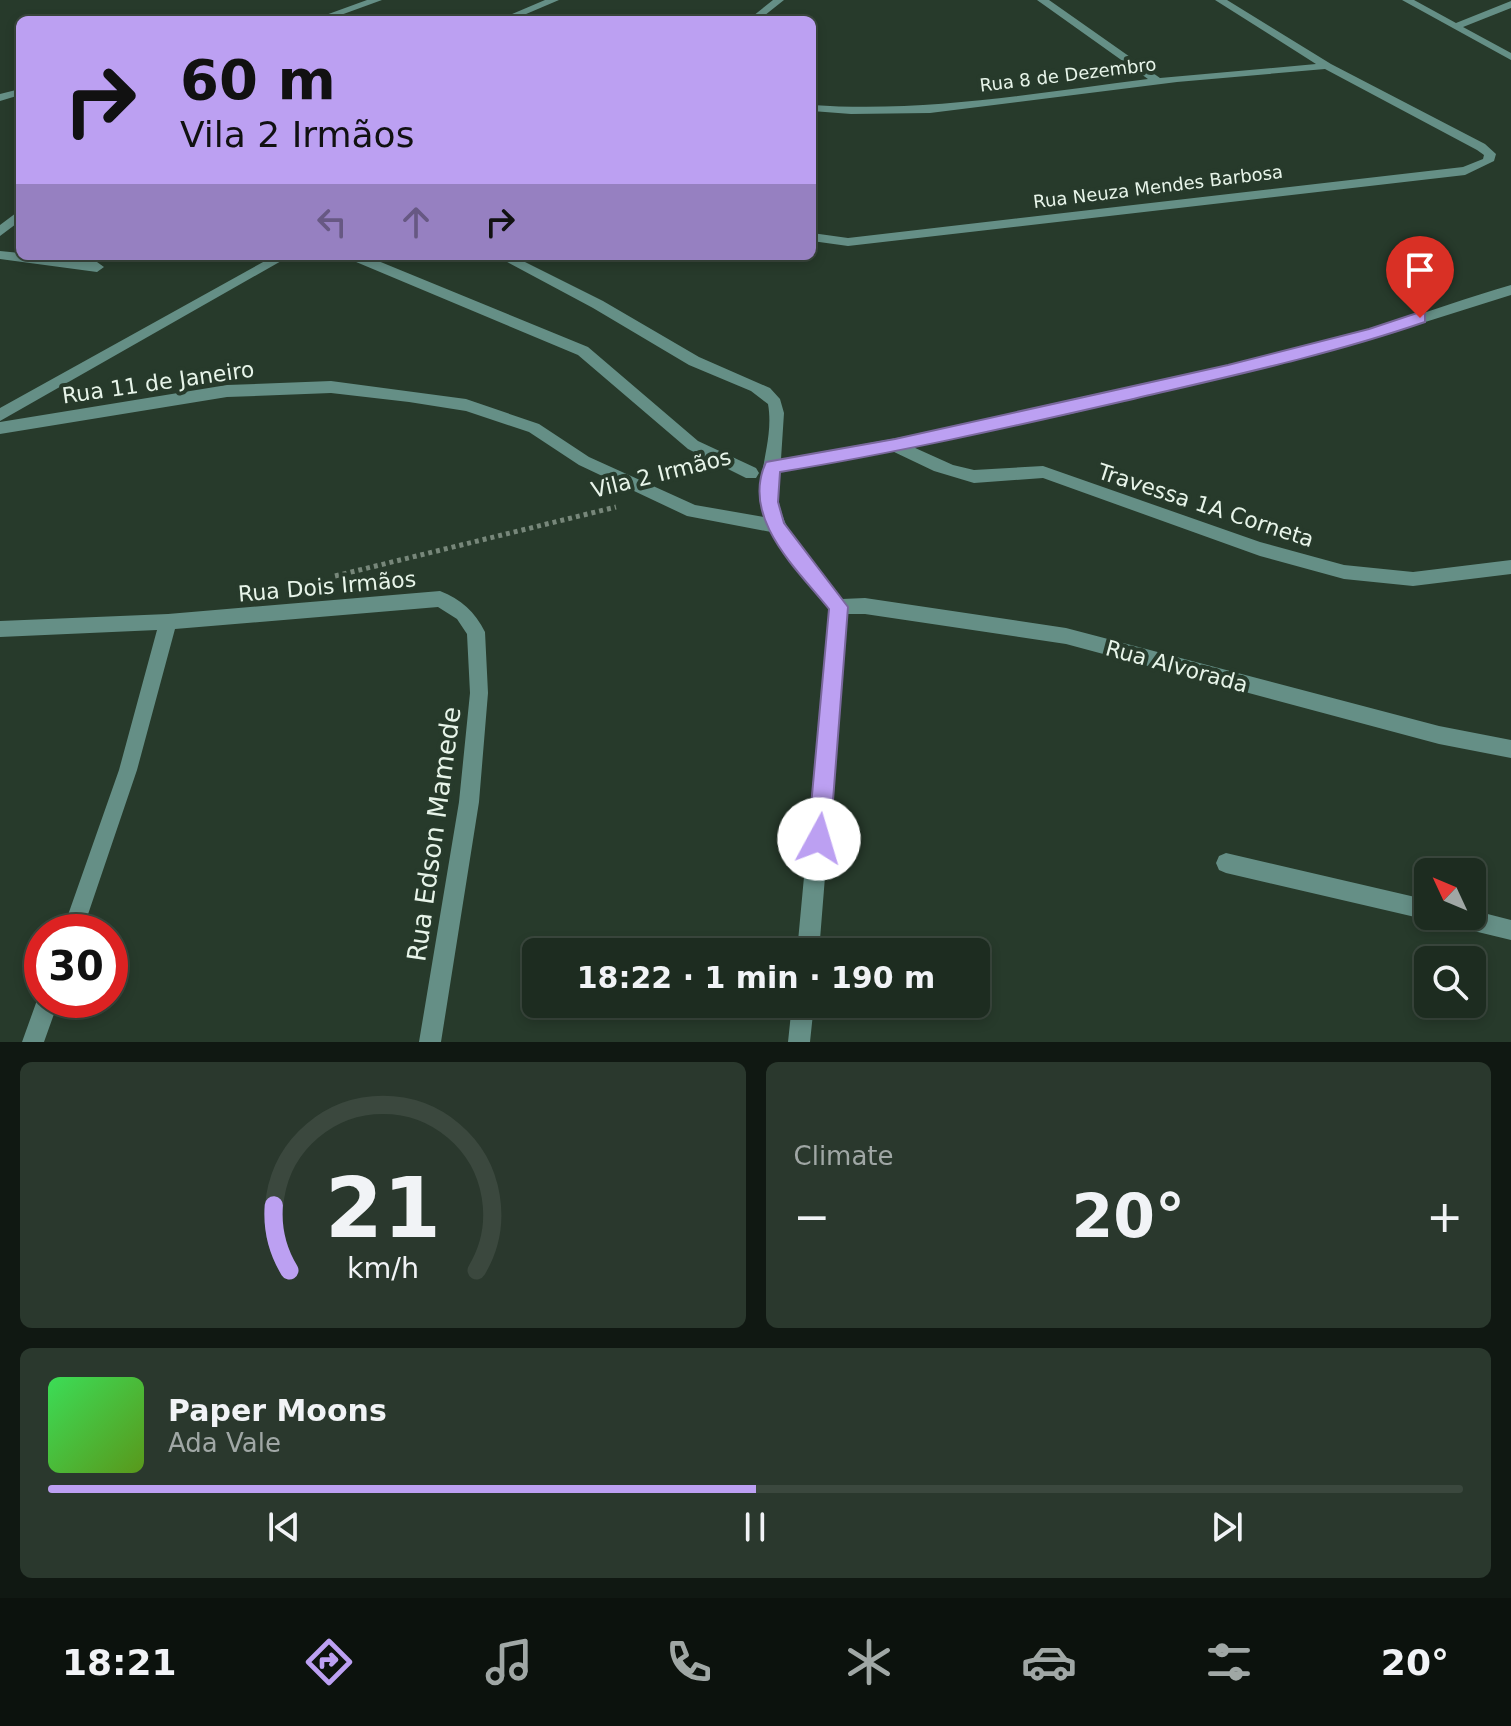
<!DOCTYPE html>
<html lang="en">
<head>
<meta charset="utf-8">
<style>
	:root { --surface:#1d2c20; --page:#2a382d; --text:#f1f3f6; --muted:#a0a7a5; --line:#3b483e; --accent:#bca0f2 }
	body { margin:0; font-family:"DejaVu Sans",sans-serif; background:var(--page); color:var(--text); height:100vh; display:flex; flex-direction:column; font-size:30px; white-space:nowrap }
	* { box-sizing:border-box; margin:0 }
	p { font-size:26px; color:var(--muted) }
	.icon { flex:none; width:44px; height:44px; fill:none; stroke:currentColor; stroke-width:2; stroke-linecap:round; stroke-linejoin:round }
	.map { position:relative; height:1042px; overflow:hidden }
	.panel { display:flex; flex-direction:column; gap:20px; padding:20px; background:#101812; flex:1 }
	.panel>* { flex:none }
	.hud { position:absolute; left:16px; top:16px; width:800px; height:244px; border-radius:12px; box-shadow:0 4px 12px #0003,0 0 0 2px var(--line); background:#bca0f2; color:#111; overflow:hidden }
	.needle { width:52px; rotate:314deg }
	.tools { position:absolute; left:1414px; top:858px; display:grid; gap:16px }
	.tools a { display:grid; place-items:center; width:72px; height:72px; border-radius:12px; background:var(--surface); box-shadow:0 4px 12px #0003,0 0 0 2px var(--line); font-size:40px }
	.speed { position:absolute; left:24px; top:914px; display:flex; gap:16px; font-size:40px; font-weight:700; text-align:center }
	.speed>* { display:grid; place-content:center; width:104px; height:104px; border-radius:50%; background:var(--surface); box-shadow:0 4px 12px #0003,0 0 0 2px var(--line); line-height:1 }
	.speed .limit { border:12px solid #d22; background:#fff; color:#111 }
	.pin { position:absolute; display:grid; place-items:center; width:68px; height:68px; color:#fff; margin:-82px -34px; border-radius:50% 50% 50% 0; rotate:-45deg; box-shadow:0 0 8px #0007 }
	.pin .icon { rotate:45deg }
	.me { position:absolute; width:88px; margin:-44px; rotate:6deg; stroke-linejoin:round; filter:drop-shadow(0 0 6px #0008) }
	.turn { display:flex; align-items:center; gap:28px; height:168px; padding:0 32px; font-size:36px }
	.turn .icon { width:104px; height:104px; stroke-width:2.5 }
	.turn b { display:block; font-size:56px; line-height:68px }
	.lanes { display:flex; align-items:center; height:76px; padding:0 32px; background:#0003; justify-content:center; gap:40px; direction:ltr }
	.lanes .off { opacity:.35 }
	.big { font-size:60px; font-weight:600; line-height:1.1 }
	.panel .tile { flex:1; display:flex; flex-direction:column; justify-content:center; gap:12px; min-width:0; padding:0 28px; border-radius:12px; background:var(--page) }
	.panel .dial { align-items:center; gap:0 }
	.dial svg { height:208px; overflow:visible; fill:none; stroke:var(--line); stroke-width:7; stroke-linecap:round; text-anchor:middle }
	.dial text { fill:var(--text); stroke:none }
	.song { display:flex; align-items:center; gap:24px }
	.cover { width:96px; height:96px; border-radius:12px; background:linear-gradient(135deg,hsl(130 70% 55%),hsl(90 70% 35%)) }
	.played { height:8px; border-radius:4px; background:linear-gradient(90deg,var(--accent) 50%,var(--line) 50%) }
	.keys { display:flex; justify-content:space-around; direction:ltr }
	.heat { display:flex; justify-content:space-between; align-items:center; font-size:44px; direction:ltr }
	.panel .tiles { flex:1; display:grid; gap:20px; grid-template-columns:1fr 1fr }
	.tile:last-child { grid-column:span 2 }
	.trip { position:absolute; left:522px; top:938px; width:468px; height:80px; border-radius:12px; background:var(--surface); box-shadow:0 4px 12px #0003,0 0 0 2px var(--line); font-weight:600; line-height:80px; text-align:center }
	.dock { display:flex; height:128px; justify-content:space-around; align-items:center; background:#0c120d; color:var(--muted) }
	.dock .icon { width:56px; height:56px }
	.dock .on { color:var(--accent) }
	.dock b { font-size:36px; color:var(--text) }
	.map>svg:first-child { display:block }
</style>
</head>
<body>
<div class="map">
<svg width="1511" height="1042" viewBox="0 0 1511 1042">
	<rect width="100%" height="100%" fill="#273a2b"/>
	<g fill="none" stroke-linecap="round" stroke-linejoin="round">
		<!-- path -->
		<path stroke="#77877a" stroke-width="5" stroke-dasharray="4 4" stroke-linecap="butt" d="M335 576 616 507"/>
		<!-- lane -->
		<path fill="#658f86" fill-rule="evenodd" d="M348 256H366L588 347 698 441 756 468 759 473 756 478H746L688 449 578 355 349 259Z
			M331 381 466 399 539 424 589 457 695 505 776 519 782 521 784 526 782 531 776 533 687 516 579 465 529 432 466 411 409 402 331 393 227 397 0 434V422L227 385Z"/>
		<!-- street -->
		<path fill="#658f86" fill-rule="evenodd" d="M367 0H382L327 20H312Z
			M545 0H559L512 20H498Z
			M773 0H784L759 20H748Z
			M1037 0H1049L1160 78 1316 64 1215 0H1227L1331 64 1485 144 1496 154 1494 161 1465 175 848 246 812 241V233L848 238 1463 167 1483 159 1484 155 1477 150 1325 69 1177 82 930 113 851 114 812 111V105C926 113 1036 93 1148 79Z
			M1402 0H1414L1456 23 1511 1V8L1463 27 1511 53V60Z
			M20 89V95L0 101V94Z
			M20 210V221L0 236V225Z
			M0 251 20 253V256H44L97 262 104 267 97 272 0 259Z
			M274 256H290L0 421V408Z
			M496 256H513L603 301 699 357 770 388 780 399 784 413 781 459C984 424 1186 380 1384 325 1427 313 1468 297 1511 285V295L1384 335 1292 360 1070 414 913 447 953 465 974 470 1043 466 1260 542 1344 565 1413 572 1511 560V574L1413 586 1344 579 1260 556 1043 478 974 483 934 471 892 451 779 472C769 525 812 562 842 599L865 598 1066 628 1439 726 1511 740V758L1439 744 1066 644 865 614H846L819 952H797L829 609C802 573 758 534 761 485 763 457 773 432 768 404L751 391 689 365 593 308Z
			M440 591C461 599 475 612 485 632L488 693 479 802 441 1042H419L459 802 470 693 467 634 457 619 438 607 175 629 137 770 82 932H62L119 770 157 630 0 637V621L168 614Z
			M1226 853 1428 900V916H1436L1428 920 1226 873 1219 870 1216 863 1219 856Z
			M1472 910 1511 920V940L1453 926 1446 923 1443 916H1472Z
			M40 992 42 1000H59L44 1042H22Z
			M792 1004H814L810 1042H788Z"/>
	</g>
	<!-- route -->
	<path fill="#bca0f2" stroke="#7a689d" stroke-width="2" d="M1420 312 1425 314V322C1326 356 1222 378 1120 402 1007 428 895 453 780 472L778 502 784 523 848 607 830 839 827 847 819 850 811 847 808 839 829 609C797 569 740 518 766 462L895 439 1228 365 1369 329Z"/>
	<g text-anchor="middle" stroke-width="8" stroke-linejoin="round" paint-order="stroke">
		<!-- far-street labels -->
		<g font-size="18" fill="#e7f4e9" stroke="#273a2b">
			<text transform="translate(1068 75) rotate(-7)" y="6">Rua 8 de Dezembro</text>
			<text transform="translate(1158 187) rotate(-7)" y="6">Rua Neuza Mendes Barbosa</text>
		</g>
		<!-- street labels -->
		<g font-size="22" fill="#e7f4e9" stroke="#273a2b">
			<text transform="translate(158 382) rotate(-8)" y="8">Rua 11 de Janeiro</text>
			<text transform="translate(661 473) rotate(-14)" y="8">Vila 2 Irmãos</text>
			<text transform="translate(1206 505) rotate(18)" y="8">Travessa 1A Corneta</text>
			<text transform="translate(327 586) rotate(-5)" y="8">Rua Dois Irmãos</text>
			<text transform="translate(1177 666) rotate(15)" y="8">Rua Alvorada</text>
		</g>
		<!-- near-street labels -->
		<g font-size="26" fill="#e7f4e9" stroke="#273a2b">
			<text transform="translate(434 834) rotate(-82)" y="9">Rua Edson Mamede</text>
		</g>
	</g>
</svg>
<div class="tools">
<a><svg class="needle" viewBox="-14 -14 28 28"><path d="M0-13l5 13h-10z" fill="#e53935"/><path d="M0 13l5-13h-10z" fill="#a0a7a5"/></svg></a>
<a><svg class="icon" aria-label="search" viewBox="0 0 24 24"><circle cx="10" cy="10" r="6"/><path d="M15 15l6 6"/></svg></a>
</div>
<div class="speed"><div class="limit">30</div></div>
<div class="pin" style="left:1420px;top:318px;background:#d93025"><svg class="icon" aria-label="arrive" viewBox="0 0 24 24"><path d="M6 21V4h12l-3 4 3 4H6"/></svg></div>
<svg class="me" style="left:819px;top:839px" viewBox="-20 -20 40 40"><circle r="19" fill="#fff"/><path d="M0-13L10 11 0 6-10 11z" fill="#bca0f2"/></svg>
<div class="trip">18:22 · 1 min · 190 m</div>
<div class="hud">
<div class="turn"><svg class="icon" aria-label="right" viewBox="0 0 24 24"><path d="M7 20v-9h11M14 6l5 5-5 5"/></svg><div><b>60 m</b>Vila 2 Irmãos</div></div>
<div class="lanes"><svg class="icon off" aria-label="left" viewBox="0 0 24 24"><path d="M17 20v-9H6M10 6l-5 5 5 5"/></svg><svg class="icon off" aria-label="ahead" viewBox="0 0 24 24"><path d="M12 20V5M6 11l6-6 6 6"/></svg><svg class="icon" aria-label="right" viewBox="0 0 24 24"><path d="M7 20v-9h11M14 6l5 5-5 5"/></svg></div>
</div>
</div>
<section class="panel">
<div class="tiles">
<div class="tile dial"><svg viewBox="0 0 100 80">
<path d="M14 69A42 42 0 1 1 86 69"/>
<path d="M14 69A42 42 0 0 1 8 44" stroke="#bca0f2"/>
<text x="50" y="56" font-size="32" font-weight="700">21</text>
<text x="50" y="72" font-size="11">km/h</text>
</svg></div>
<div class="tile"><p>Climate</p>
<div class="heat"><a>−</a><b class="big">20°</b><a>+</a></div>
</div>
<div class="tile">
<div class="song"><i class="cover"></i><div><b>Paper Moons</b><p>Ada Vale</p></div></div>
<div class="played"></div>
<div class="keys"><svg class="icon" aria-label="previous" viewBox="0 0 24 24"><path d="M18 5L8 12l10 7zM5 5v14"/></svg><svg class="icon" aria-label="pause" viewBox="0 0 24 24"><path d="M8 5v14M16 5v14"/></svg><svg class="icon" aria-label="next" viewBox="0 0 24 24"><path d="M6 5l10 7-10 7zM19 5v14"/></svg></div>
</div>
</div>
</section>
<nav class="dock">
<b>18:21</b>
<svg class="icon on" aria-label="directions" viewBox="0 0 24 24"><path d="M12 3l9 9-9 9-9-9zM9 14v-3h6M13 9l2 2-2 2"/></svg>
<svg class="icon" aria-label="music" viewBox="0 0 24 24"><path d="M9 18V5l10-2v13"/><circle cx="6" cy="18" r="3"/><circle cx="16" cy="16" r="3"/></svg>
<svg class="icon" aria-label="phone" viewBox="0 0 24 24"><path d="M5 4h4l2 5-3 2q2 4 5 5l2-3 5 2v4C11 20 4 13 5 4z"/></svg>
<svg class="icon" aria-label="climate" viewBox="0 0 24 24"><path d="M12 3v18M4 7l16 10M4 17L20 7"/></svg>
<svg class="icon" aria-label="car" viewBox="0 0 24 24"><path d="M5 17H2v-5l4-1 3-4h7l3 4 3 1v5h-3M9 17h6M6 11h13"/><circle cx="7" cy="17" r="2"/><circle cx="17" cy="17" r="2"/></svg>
<svg class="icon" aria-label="filters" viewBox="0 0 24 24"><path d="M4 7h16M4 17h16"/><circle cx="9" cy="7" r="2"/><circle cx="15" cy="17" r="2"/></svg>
<b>20°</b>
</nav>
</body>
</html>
